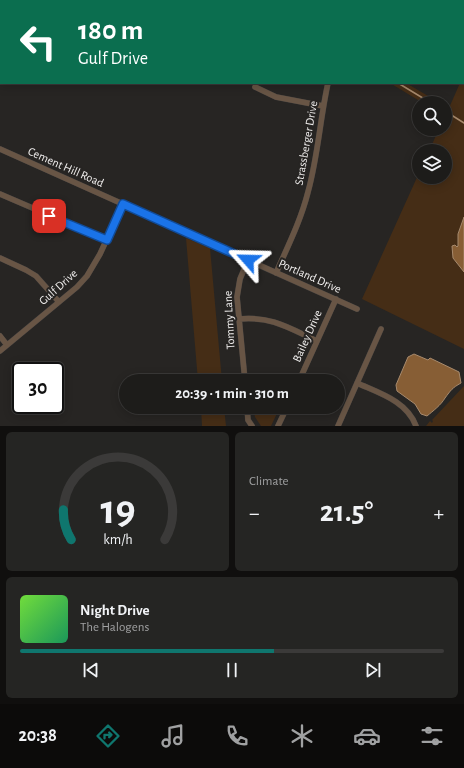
<!DOCTYPE html>
<html lang="en">
<head>
<meta charset="utf-8">
<style>
	:root { --surface:#1d1c1a; --page:#252523; --text:#f1f3f6; --muted:#a0a1a2; --line:#3b3a39; --accent:#0f766e }
	body { margin:0; font-family:"Alegreya Sans",sans-serif; background:var(--page); color:var(--text); height:100vh; display:flex; flex-direction:column; font-size:15px; white-space:nowrap }
	* { box-sizing:border-box; margin:0 }
	p { font-size:13px; color:var(--muted) }
	.icon { flex:none; width:22px; height:22px; fill:none; stroke:currentColor; stroke-width:2; stroke-linecap:round; stroke-linejoin:round }
	.map { position:relative; height:426px; overflow:hidden }
	.side { display:flex; flex-direction:column; gap:6px; padding:6px; background:#100f0e; flex:1 }
	.side>* { flex:none }
	.banner { position:absolute; left:0px; top:0px; width:464px; height:84px; box-shadow:0 2px 10px #0003,0 0 0 1px var(--line); background:#0b6e4f; color:#fff; overflow:hidden }
	.tools { position:absolute; left:412px; top:96px; display:grid; gap:8px }
	.tools a { display:grid; place-items:center; width:40px; height:40px; border-radius:50%; background:var(--surface); box-shadow:0 2px 10px #0003,0 0 0 1px var(--line); font-size:20px }
	.speed { position:absolute; left:12px; top:362px; display:flex; gap:8px; font-size:20px; font-weight:700; text-align:center }
	.speed>* { display:grid; place-content:center; width:52px; height:52px; border-radius:50%; background:var(--surface); box-shadow:0 2px 10px #0003,0 0 0 1px var(--line); line-height:1 }
	.speed .limit { border:2px solid #111; border-radius:6px; background:#fff; color:#111 }
	.pin { position:absolute; display:grid; place-items:center; width:34px; height:34px; color:#fff; margin:-17px; border-radius:8px; box-shadow:0 2px 6px #0006 }
	.me { position:absolute; width:44px; margin:-22px; rotate:295deg; stroke-linejoin:round; filter:drop-shadow(0 0 3px #0008) }
	.turn { display:flex; align-items:center; gap:14px; height:84px; padding:0 12px; font-size:18px }
	.turn .icon { width:52px; height:52px; stroke-width:2.5 }
	.turn b { display:block; font-size:28px; line-height:34px }
	.big { font-size:30px; font-weight:700; line-height:1.1 }
	.side .tile { flex:1; display:flex; flex-direction:column; justify-content:center; gap:6px; min-width:0; padding:0 14px; border-radius:6px; background:var(--page) }
	.side .dial { align-items:center; gap:0 }
	.dial svg { height:104px; overflow:visible; fill:none; stroke:var(--line); stroke-width:7; stroke-linecap:round; text-anchor:middle }
	.dial text { fill:var(--text); stroke:none }
	.song { display:flex; align-items:center; gap:12px }
	.cover { width:48px; height:48px; border-radius:6px; background:linear-gradient(135deg,hsl(100 70% 55%),hsl(150 70% 35%)) }
	.played { height:4px; border-radius:2px; background:linear-gradient(90deg,var(--accent) 60%,var(--line) 60%) }
	.keys { display:flex; justify-content:space-around; direction:ltr }
	.heat { display:flex; justify-content:space-between; align-items:center; font-size:22px; direction:ltr }
	.side .tiles { flex:1; display:grid; gap:6px; grid-template-columns:1fr 1fr }
	.tile:last-child { grid-column:span 2 }
	.trip { position:absolute; left:119px; top:374px; width:226px; height:40px; border-radius:20px; background:var(--surface); box-shadow:0 2px 10px #0003,0 0 0 1px var(--line); font-weight:700; line-height:40px; text-align:center }
	.tabs { display:flex; height:64px; justify-content:space-around; align-items:center; background:#0c0b0a; color:var(--muted) }
	.tabs .icon { width:28px; height:28px }
	.tabs .current { color:var(--accent) }
	.tabs b { font-size:18px; color:var(--text) }
	.map>svg:first-child { display:block }
</style>
</head>
<body>
<div class="map">
<svg width="464" height="426" viewBox="0 0 464 426">
	<rect width="100%" height="100%" fill="#272523"/>
	<!-- green -->
	<path fill="#452d16" d="M112 0H209L117 1Z
		M464 73V217L458 234V246L453 258 464 272V349L362 299 419 173V177H445V151H429L439 129H445V106L449 108 460 83H463Z
		M390 83H406L440 103H423Z
		M186 238 210 248 222 381H198Z
		M464 386V426H426L430 421 432 423 433 421 432 420Z
		M201 407H224L226 426H202Z
		M253 407H280L271 426H261L255 417Z"/>
	<!-- water -->
	<path fill="#875e35" stroke="#a78a6d" d="M464 217V272L453 258 452 246 455 245 457 247 458 246V234Z
		M414 354 428 360 430 358 459 372 461 383C452 388 451 390 445 398 441 405 433 411 427 416L421 414 415 404 397 391 396 385 408 357Z"/>
	<g fill="none" stroke-linecap="round" stroke-linejoin="round">
		<!-- stream -->
		<path stroke="#a78a6d" stroke-width="1.5" d="M138 0 144 1
			M249 0 251 1
			M158 1 169 0
			M398 83 431 103
			M445 111 464 123"/>
		<defs>
			<path id="minor" d="M359 1 360 0
				M255 87 276 97 323 106
				M0 149 357 309
				M0 194 107 240
				M0 258 26 270 36 276 59 302
				M276 273C288 246 301 220 308 192 318 156 320 119 328 83
				M239 319C272 316 289 328 317 341
				M0 336 7 345
				M0 351 59 302 77 287 87 276 100 254 123 204
				M245 381 237 297 240 279 248 260
				M299 381 336 299
				M357 383C379 393 407 401 416 426
				M247 407 248 420 252 426
				M278 426 287 407
				M338 426 381 329"/>
		</defs>
		<!-- minor casing -->
		<use href="#minor" stroke="#434140" stroke-width="6"/>
		<!-- minor -->
		<use href="#minor" stroke="#685545" stroke-width="5.5"/>
	</g>
	<g fill="none" stroke-linecap="round" stroke-linejoin="round">
		<defs>
			<path id="route" d="M49 216 107 240 123 204 248 260"/>
		</defs>
		<!-- route casing -->
		<use href="#route" stroke="#114b97" stroke-width="10"/>
		<!-- route -->
		<use href="#route" stroke="#1a73e8" stroke-width="7"/>
	</g>
	<g text-anchor="middle" stroke-width="4" stroke-linejoin="round" paint-order="stroke">
		<!-- street labels -->
		<g font-size="12" fill="#f2f0ef" stroke="#272523">
			<text transform="translate(306 143) rotate(-80)" y="4">Strassberger Drive</text>
			<text transform="translate(66 167) rotate(24)" y="4">Cement Hill Road</text>
			<text transform="translate(310 276) rotate(24)" y="4">Portland Drive</text>
			<text transform="translate(58 287) rotate(-42)" y="4">Gulf Drive</text>
			<text transform="translate(229 320) rotate(-93)" y="4">Tommy Lane</text>
			<text transform="translate(307 336) rotate(-66)" y="4">Bailey Drive</text>
		</g>
	</g>
</svg>
<div class="tools">
<a><svg class="icon" aria-label="search" viewBox="0 0 24 24"><circle cx="10" cy="10" r="6"/><path d="M15 15l6 6"/></svg></a>
<a><svg class="icon" aria-label="layers" viewBox="0 0 24 24"><path d="M12 4l9 5-9 5-9-5zM3 14l9 5 9-5"/></svg></a>
</div>
<div class="speed"><div class="limit">30</div></div>
<div class="pin" style="left:49px;top:216px;background:#d93025"><svg class="icon" aria-label="arrive" viewBox="0 0 24 24"><path d="M6 21V4h12l-3 4 3 4H6"/></svg></div>
<svg class="me" style="left:248px;top:260px" viewBox="-20 -20 40 40"><path d="M0-17L14 15 0 8-14 15z" fill="#1a73e8" stroke="#fff" stroke-width="4"/></svg>
<div class="trip">20:39 · 1 min · 310 m</div>
<div class="banner">
<div class="turn"><svg class="icon" aria-label="left" viewBox="0 0 24 24"><path d="M17 20v-9H6M10 6l-5 5 5 5"/></svg><div><b>180 m</b>Gulf Drive</div></div>
</div>
</div>
<section class="side">
<div class="tiles">
<div class="tile dial"><svg viewBox="0 0 100 80">
<path d="M14 69A42 42 0 1 1 86 69"/>
<path d="M14 69A42 42 0 0 1 8 46" stroke="#0f766e"/>
<text x="50" y="56" font-size="32" font-weight="700">19</text>
<text x="50" y="72" font-size="11">km/h</text>
</svg></div>
<div class="tile"><p>Climate</p>
<div class="heat"><a>−</a><b class="big">21.5°</b><a>+</a></div>
</div>
<div class="tile">
<div class="song"><i class="cover"></i><div><b>Night Drive</b><p>The Halogens</p></div></div>
<div class="played"></div>
<div class="keys"><svg class="icon" aria-label="previous" viewBox="0 0 24 24"><path d="M18 5L8 12l10 7zM5 5v14"/></svg><svg class="icon" aria-label="pause" viewBox="0 0 24 24"><path d="M8 5v14M16 5v14"/></svg><svg class="icon" aria-label="next" viewBox="0 0 24 24"><path d="M6 5l10 7-10 7zM19 5v14"/></svg></div>
</div>
</div>
</section>
<nav class="tabs">
<b>20:38</b>
<svg class="icon current" aria-label="directions" viewBox="0 0 24 24"><path d="M12 3l9 9-9 9-9-9zM9 14v-3h6M13 9l2 2-2 2"/></svg>
<svg class="icon" aria-label="music" viewBox="0 0 24 24"><path d="M9 18V5l10-2v13"/><circle cx="6" cy="18" r="3"/><circle cx="16" cy="16" r="3"/></svg>
<svg class="icon" aria-label="phone" viewBox="0 0 24 24"><path d="M5 4h4l2 5-3 2q2 4 5 5l2-3 5 2v4C11 20 4 13 5 4z"/></svg>
<svg class="icon" aria-label="climate" viewBox="0 0 24 24"><path d="M12 3v18M4 7l16 10M4 17L20 7"/></svg>
<svg class="icon" aria-label="car" viewBox="0 0 24 24"><path d="M5 17H2v-5l4-1 3-4h7l3 4 3 1v5h-3M9 17h6M6 11h13"/><circle cx="7" cy="17" r="2"/><circle cx="17" cy="17" r="2"/></svg>
<svg class="icon" aria-label="filters" viewBox="0 0 24 24"><path d="M4 7h16M4 17h16"/><circle cx="9" cy="7" r="2"/><circle cx="15" cy="17" r="2"/></svg>
</nav>
</body>
</html>
